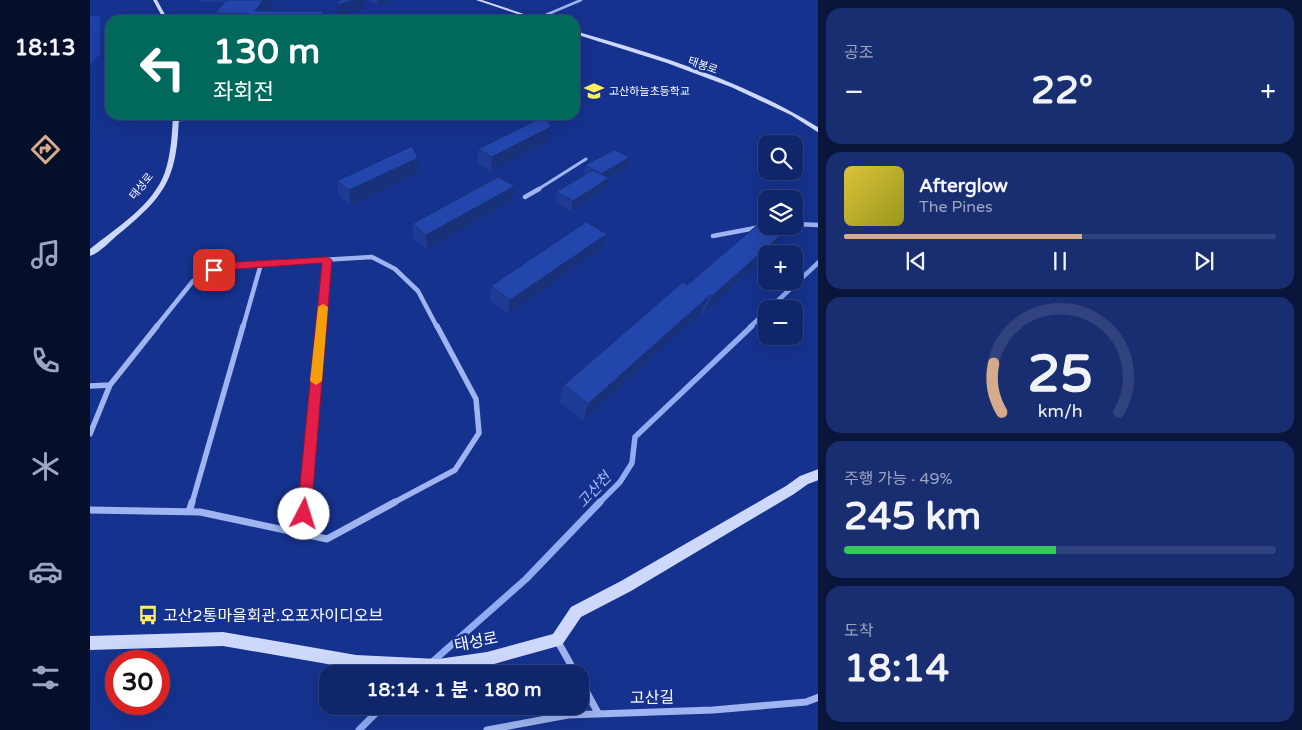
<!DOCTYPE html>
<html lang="ko">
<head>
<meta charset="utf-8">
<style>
	:root { --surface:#10266a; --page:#192e70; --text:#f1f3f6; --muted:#9ca5c1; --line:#30437e; --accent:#d6ab8b }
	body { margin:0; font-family:"Varela Round","Noto Sans KR",sans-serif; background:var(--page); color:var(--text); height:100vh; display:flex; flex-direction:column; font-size:19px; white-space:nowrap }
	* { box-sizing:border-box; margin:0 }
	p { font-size:16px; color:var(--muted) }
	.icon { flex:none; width:28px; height:28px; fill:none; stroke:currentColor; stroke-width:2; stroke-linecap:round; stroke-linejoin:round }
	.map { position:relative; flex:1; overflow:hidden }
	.drawer { display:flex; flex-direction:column; gap:8px; padding:8px; background:#09153a; width:484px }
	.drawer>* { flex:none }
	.banner { position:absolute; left:15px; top:15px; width:475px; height:105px; border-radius:15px; box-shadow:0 5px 20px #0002,0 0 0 1px var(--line); background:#00695c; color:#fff; overflow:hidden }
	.buttons { position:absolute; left:668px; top:135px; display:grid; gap:10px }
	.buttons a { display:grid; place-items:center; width:45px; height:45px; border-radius:10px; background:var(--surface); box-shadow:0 5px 20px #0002,0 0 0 1px var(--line); font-size:25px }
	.speed { position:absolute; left:15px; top:650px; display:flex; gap:10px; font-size:25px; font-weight:700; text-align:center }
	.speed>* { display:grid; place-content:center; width:65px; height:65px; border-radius:50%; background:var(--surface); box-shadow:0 5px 20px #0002,0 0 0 1px var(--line); line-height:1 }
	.speed .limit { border:8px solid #d22; background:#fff; color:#111 }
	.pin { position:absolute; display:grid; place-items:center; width:42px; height:42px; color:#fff; margin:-21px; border-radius:10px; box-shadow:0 2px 8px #0006 }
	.me { position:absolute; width:55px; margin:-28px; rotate:5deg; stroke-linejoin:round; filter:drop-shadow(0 0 4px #0008) }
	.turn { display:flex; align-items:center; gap:18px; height:105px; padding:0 25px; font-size:22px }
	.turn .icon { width:65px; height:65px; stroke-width:2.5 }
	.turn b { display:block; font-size:35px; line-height:42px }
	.big { font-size:38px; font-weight:700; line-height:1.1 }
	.drawer .widget { flex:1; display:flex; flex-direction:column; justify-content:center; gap:8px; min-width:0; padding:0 18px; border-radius:15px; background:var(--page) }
	.drawer .dial { align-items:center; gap:0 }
	.dial svg { height:130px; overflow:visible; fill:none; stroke:var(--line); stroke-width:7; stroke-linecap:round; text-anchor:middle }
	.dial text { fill:var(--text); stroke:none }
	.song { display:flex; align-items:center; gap:15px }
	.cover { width:60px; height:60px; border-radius:8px; background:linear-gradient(135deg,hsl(50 70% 55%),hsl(60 70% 35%)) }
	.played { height:5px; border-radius:2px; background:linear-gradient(90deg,var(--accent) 55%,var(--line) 55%) }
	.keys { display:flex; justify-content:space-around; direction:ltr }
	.heat { display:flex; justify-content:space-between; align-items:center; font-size:28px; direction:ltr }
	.charge { height:8px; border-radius:4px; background:linear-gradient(90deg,#34c759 49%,var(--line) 0) }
	.trip { position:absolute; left:229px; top:665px; width:270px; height:50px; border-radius:15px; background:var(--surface); box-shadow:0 5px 20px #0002,0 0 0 1px var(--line); font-weight:700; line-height:50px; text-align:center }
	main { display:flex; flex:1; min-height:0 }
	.tab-bar { display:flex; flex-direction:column; width:90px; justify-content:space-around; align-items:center; background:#060f2a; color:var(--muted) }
	.tab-bar .icon { width:35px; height:35px }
	.tab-bar .active { color:var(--accent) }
	.tab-bar b { font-size:22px; color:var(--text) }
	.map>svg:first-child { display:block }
</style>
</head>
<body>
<main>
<nav class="tab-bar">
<b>18:13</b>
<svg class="icon active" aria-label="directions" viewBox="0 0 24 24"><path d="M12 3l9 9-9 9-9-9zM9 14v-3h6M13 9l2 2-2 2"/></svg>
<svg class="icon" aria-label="music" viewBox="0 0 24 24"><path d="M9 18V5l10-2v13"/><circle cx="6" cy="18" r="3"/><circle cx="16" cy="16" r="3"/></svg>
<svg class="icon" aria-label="phone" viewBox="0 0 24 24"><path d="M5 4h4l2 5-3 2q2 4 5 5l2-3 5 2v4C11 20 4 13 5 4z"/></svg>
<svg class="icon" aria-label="climate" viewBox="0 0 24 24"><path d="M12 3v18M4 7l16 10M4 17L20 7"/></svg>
<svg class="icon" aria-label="car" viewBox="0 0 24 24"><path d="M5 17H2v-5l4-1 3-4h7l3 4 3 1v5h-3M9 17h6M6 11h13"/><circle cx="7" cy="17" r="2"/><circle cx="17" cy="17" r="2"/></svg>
<svg class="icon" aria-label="filters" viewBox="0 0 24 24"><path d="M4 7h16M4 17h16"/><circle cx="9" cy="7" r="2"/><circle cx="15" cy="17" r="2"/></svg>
</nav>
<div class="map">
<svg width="729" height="730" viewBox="0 0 729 730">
	<rect width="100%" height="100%" fill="#15328e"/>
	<!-- green -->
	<path fill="#1d41a8" d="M0 16H10V54L0 65Z"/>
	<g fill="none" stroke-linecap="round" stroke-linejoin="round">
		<!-- stream-far2 -->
		<path stroke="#91acf3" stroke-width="4.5" d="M679 309 729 262
			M660 327 676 312"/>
		<!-- stream-far1 -->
		<path stroke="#91acf3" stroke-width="5.5" d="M509 503 530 482 542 463 545 437 662 326"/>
		<!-- stream -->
		<path stroke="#91acf3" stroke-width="7" d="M341 663 436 579 510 502
			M269 730 293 706"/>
		<!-- street-far4 -->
		<path stroke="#9fb4f0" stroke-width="2.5" d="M444 20 491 0"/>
		<!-- street-far3 -->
		<path stroke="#9fb4f0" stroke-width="3" d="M86 120 157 115
			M447 190 496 159"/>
		<!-- street-far2 -->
		<path stroke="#9fb4f0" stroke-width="4.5" d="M435 197 449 189
			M704 224 729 225
			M623 236 676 226
			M66 327 103 281 124 270 147 265 282 257 305 269 328 291 347 327
			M153 327 171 264
			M231 327 237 260"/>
		<!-- street-far1 -->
		<path stroke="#9fb4f0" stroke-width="5.5" d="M0 386 20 385
			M0 434 20 385 67 326
			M102 503 153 326
			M216 503 231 326
			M303 503 365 470 389 433 386 399 347 326"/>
		<!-- street -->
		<path stroke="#9fb4f0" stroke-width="7" d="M0 510 110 512 237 539 305 502
			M99 512 102 502
			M213 534 216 502
			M467 640 486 674
			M490 680 508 713
			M397 730 478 715 623 710 716 702 729 697"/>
		<!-- secondary -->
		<path fill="#ced8fb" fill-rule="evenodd" d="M63 0H67L78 20H74Z
			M386 0H392L452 20H445Z
			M485 31C568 55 655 81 729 128V133L701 115 641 87 577 63 485 34Z
			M83 115H89C87 176 78 194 30 233 21 240 11 252 0 256V249C27 227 63 206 75 172 81 154 82 134 83 115Z
			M729 469V480L718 484 704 494 541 591 491 617 472 645 397 666 348 673 266 669 133 646 0 650V636L133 632 266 655 348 659 397 652 463 634 481 607 531 581 696 486 710 476Z"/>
	</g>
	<!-- wall -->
	<path fill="#1e3c95" d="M111 0H185L177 11H234L235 20H127L125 13 135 2H111Z
		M277 0H304L288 5Z
		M461 127 459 141 401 171 388 164V149Z
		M540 157 538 167 519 178 516 187 481 211 465 202 466 192 494 175 495 165Z
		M329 172 261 205 249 196 247 181Z
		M425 186 423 200 337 249 323 239 322 224Z
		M671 222 676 224V226H680L693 233 683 251 680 254H676V257L613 314 611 313 493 421 470 402 474 385 593 282 597 285Z
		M513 248 418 314 400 301 401 286Z"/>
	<!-- shaded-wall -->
	<path fill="#183179" d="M173 0H185L170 20 165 11Z
		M264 0H276L271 10 249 16 247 5Z
		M287 0H304L288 5Z
		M234 11 235 20H228Z
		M461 127 459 141 401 171 402 157Z
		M540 157 538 167 519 178 516 187 481 211 483 201 511 174Z
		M328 158 329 172 261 205 259 190Z
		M425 186 423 200 337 249 336 235Z
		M693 233 683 251 680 254H676V257L613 314 622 296Z
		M517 234 513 248 418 314 420 300Z
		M620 295 611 313 493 421 498 404Z"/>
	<!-- building -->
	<path fill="#2346ad" stroke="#183179" d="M137 0H173L165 11H234L228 20H154L159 14 125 13Z
		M250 0H264L247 5Z
		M455 116 461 127 402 157 388 149Z
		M322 146 328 158 259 190 247 181Z
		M524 150 540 157 511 174 495 165Z
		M503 170 519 178 483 201 466 192Z
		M408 177 425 186 336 235 322 224Z
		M496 222 517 234 420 300 401 286Z
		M671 222 676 224V226H680L693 233 622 296 620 295 498 404 474 385 593 282 597 285Z"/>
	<!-- route -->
	<path fill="#e11d48" stroke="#92132f" d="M237 257 242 260 221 514 219 519 214 521 209 519 207 514 232 263 147 269 124 273 119 270 121 268 147 262Z"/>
	<!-- slow -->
	<path fill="#f59e0b" d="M233 304 238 307 232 381 226 385 220 381 228 307Z"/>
	<!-- icons -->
	<defs>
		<symbol id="school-bare" viewBox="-9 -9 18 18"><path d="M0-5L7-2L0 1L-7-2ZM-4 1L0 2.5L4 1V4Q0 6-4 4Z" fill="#ffef5f" stroke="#15328e" stroke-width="2.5" paint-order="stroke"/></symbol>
		<symbol id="bus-bare" viewBox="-9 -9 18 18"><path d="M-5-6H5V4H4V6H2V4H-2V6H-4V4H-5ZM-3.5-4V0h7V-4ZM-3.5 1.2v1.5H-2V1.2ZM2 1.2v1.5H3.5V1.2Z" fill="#ffef5f" stroke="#15328e" stroke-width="2.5" paint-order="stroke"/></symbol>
	</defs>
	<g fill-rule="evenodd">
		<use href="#school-bare" x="490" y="77" width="28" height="28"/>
		<use href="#bus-bare" x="44" y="601" width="28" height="28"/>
	</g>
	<g text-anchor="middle" stroke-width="5" stroke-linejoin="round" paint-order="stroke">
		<!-- far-street labels -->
		<g font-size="11" fill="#fff" stroke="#15328e">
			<text transform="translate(613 65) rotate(19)" y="4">태봉로</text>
			<text transform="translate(51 186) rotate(-51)" y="4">태성로</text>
		</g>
		<!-- far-poi labels -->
		<g font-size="11" fill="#fff" stroke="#15328e" text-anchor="start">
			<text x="519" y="95">고산하늘초등학교</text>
		</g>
		<!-- water labels -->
		<g font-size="15" font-style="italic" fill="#abbff7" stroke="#15328e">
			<text transform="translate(504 490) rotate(-47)" y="5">고산천</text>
		</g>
		<!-- near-poi labels -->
		<g font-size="16" fill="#fff" stroke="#15328e" text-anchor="start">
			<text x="73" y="621">고산2통마을회관.오포자이디오브</text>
		</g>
		<!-- near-street labels -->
		<g font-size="16" fill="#fff" stroke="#15328e">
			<text transform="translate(386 641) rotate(-11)" y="6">태성로</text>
			<text transform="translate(562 697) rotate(-1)" y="6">고산길</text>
		</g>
	</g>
</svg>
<div class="buttons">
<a><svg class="icon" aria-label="search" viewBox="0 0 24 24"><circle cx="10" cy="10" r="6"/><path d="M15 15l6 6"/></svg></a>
<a><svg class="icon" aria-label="layers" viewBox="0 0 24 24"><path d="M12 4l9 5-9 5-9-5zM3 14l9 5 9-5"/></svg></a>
<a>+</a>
<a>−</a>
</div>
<div class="speed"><div class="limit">30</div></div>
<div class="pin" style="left:124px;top:270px;background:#d93025"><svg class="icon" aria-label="arrive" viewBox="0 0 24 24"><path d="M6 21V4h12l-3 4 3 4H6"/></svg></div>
<svg class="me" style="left:214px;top:514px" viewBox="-20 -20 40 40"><circle r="19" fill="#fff"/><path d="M0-13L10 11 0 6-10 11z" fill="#e11d48"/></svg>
<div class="trip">18:14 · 1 분 · 180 m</div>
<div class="banner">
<div class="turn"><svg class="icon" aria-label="left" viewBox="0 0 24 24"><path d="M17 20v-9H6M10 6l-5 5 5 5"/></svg><div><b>130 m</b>좌회전</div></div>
</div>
</div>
<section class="drawer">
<div class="widget"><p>공조</p>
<div class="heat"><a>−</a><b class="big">22°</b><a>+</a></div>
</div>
<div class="widget">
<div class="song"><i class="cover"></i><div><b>Afterglow</b><p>The Pines</p></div></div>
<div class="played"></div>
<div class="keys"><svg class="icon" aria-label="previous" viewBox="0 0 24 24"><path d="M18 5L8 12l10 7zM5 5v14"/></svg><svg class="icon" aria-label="pause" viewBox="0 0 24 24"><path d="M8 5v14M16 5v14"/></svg><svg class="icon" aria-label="next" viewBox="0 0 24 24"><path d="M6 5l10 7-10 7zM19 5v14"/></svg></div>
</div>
<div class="widget dial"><svg viewBox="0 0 100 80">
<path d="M14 69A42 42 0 1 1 86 69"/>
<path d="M14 69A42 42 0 0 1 9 39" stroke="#d6ab8b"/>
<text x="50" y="56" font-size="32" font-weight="700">25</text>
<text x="50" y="72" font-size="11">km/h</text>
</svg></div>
<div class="widget"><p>주행 가능 · 49%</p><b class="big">245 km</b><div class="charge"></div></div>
<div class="widget"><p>도착</p><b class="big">18:14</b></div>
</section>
</main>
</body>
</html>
